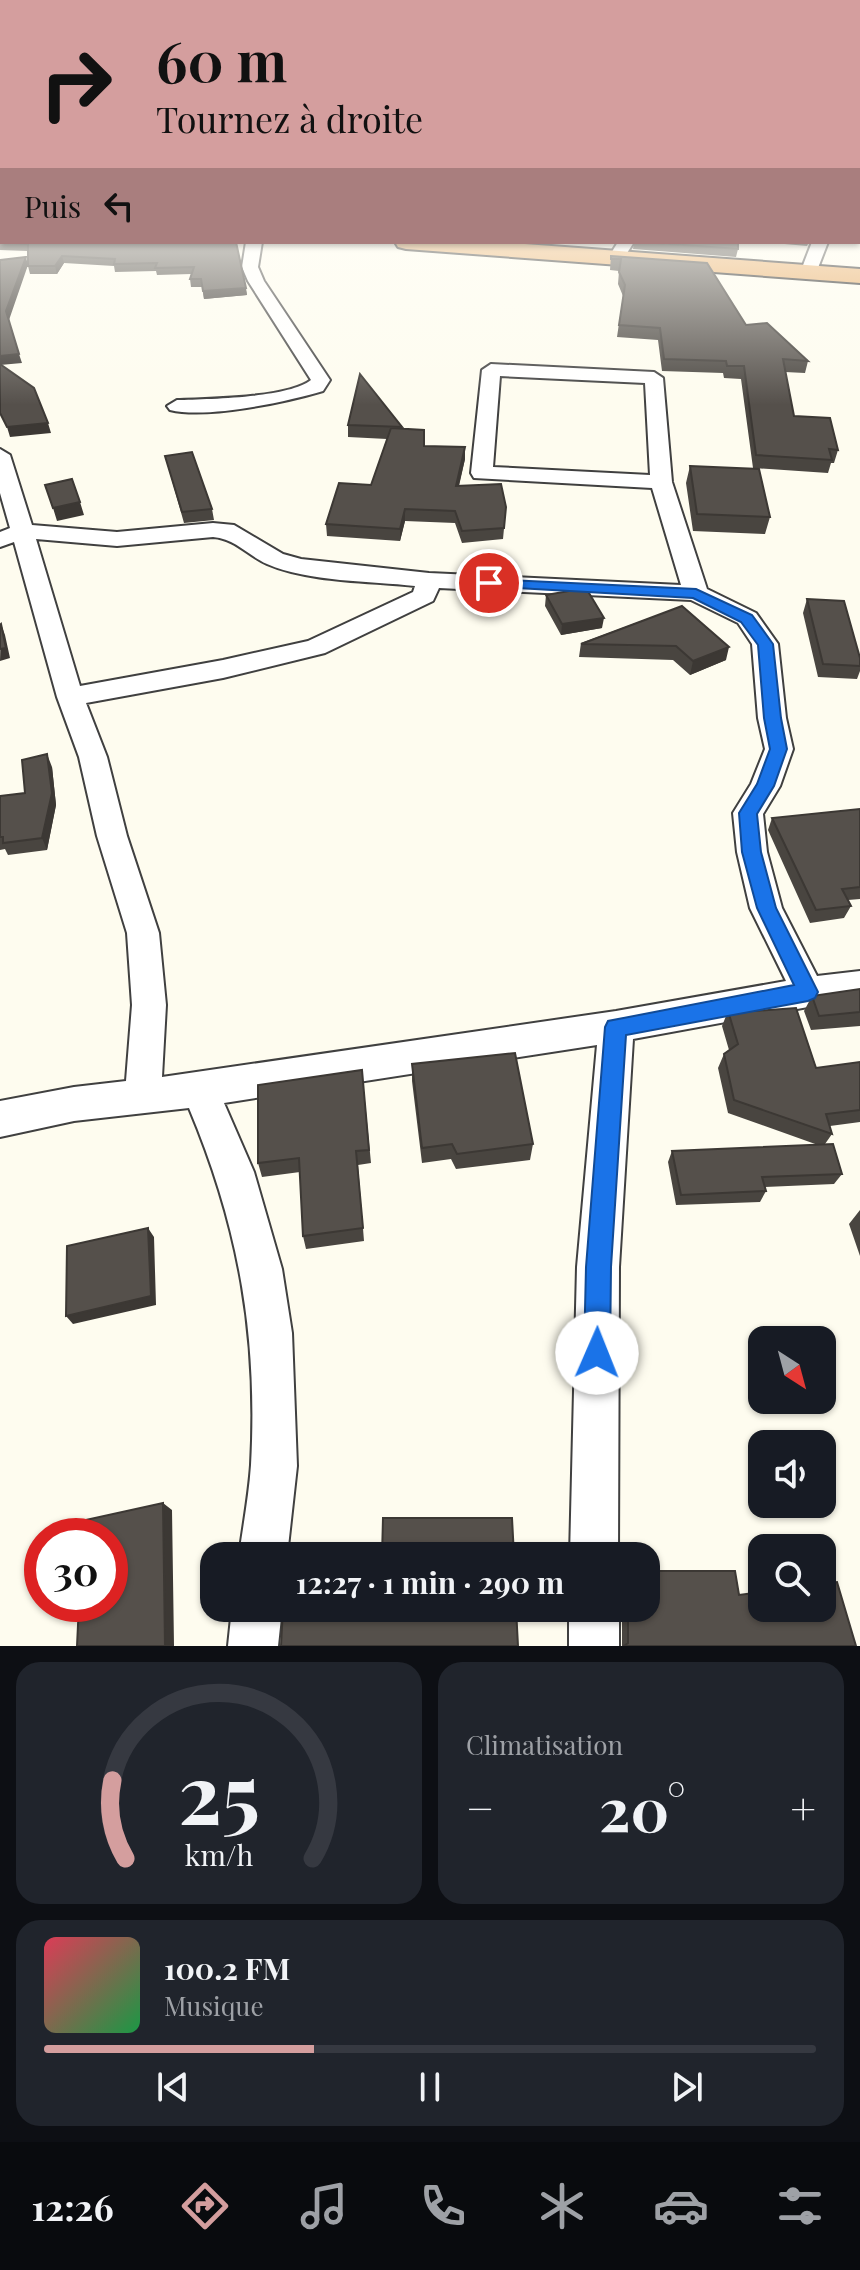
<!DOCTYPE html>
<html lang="fr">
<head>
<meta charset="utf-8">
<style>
	:root { --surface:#171b24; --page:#20242c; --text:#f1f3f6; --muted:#9ea1a6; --line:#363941; --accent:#d49e9e }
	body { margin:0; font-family:"Playfair Display",serif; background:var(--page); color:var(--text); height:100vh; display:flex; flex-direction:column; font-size:30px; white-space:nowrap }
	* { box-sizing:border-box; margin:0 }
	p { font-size:26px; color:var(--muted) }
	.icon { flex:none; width:44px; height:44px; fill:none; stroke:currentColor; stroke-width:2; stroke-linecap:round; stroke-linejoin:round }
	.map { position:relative; height:1646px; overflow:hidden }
	.drawer { display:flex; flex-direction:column; gap:16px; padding:16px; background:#0d0f14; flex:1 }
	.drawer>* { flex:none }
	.top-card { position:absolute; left:0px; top:0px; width:860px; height:244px; box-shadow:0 2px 6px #0004; background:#d49e9e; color:#111; overflow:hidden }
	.needle { width:52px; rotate:144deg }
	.fabs { position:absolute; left:748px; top:1326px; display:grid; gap:16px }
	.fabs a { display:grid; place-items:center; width:88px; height:88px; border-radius:16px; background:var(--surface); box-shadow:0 2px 6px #0004; font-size:40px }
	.speed { position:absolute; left:24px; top:1518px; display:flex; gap:16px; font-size:40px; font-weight:700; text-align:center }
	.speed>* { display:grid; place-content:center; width:104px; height:104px; border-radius:50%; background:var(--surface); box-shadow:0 2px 6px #0004; line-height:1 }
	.speed .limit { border:12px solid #d22; background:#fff; color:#111 }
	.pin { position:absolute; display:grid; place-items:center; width:68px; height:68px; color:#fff; margin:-34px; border:4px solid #fff; border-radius:50%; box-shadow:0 2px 8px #0007 }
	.me { position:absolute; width:88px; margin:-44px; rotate:1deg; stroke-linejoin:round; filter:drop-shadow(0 0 6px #0008) }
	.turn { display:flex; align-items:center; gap:28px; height:168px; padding:0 24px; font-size:36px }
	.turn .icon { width:104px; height:104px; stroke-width:2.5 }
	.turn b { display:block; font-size:56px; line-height:68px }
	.then { display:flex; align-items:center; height:76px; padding:0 24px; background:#0003; gap:16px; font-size:30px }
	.big { font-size:60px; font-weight:700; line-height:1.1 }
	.drawer .widget { flex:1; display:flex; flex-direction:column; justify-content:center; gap:12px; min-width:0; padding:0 28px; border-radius:24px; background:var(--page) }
	.drawer .dial { align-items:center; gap:0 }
	.dial svg { height:208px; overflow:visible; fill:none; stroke:var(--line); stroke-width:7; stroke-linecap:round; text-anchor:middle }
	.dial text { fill:var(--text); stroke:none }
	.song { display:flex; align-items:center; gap:24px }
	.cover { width:96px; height:96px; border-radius:12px; background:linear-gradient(135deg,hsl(350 70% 55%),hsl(140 70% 35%)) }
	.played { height:8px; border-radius:4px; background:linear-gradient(90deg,var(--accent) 35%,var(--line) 35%) }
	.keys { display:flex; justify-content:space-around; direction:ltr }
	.heat { display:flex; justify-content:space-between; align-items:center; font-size:44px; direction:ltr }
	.drawer .tiles { flex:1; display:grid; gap:16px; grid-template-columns:1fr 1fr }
	.widget:last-child { grid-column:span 2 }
	.trip { position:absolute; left:200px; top:1542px; width:460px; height:80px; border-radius:24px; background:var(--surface); box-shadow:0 2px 6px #0004; font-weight:700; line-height:80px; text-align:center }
	.tabs { display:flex; height:128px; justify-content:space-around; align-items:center; background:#090b0e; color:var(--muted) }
	.tabs .icon { width:56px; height:56px }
	.tabs .selected { color:var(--accent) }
	.tabs b { font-size:36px; color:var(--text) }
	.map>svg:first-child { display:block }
</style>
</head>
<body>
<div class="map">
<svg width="860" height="1646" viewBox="0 0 860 1646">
	<rect width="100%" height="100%" fill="#fefcef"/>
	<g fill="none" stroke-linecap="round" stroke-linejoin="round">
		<defs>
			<path id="minor" d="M246 242H262L258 267 264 281 330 380 323 391C286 402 207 419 170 410L167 406 177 400C208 399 288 398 311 380L248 281 242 267Z
				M618 242H634L622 261H610L608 258Z
				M812 242H828L816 273 808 278 800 273Z
				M491 364 654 372 663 378 672 482 707 589 756 613 778 644 786 718 793 749 780 786 763 814 767 852 782 908 817 976 860 971V1001L808 1007 633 1039 619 1267 618 1556H570L577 1267 597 1045 224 1103 254 1172 282 1269 292 1333 297 1466 287 1556H239C243 1526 249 1495 251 1465 258 1336 239 1227 189 1108L74 1121 0 1137V1101L74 1087 126 1081 132 1005 127 933 97 836 79 757 57 697 14 542 0 547V532L10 528 0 493V449L10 455 32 525 117 532 213 523 234 525 283 554 301 559 429 573 681 585 652 488 474 478 471 473 482 370ZM500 376 645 383 650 475 493 467ZM213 537C236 539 247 555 267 564 308 582 371 581 415 586L413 592 308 641 223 660 80 686 36 539 117 546ZM439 588 691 600 738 623 752 644 758 718 765 749 751 784 733 813 737 852 750 908 786 981 616 1011 162 1077 166 1005 159 933 127 836 107 757 86 703 223 678 325 653 433 601Z
				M232 1608H282L278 1646H228Z
				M569 1608H619V1646H569Z"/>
			<path id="highway" d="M395 242H498L860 269V283L406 249 398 247Z"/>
		</defs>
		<!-- minor casing -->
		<use href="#minor" stroke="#404040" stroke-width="4"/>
		<!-- highway casing -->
		<use href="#highway" stroke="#1e1e1e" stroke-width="4"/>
		<!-- minor -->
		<use href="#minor" fill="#fff" fill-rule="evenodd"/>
		<!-- highway -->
		<use href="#highway" fill="#e7aa64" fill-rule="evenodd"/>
	</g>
	<!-- wall -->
	<path fill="#494540" d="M2 209V242H238L236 243 247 295 204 299 202 287H191L190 279 191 274 157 275 156 271 115 272 114 266 64 263 57 274H30L28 266V251L0 250V210Z
		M634 242 738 249 736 257 633 249Z
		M762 242H809L807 246Z
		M611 256 707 263 746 325 808 361 805 373 785 372 794 416 838 450 834 463H831L828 473 753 468 741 379 724 378 723 373 662 371 658 340 617 337 623 296 618 284 619 271 610 270Z
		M348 425 402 427V429L424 446 465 447V459L459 486 506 507 503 539 462 543 455 523 405 521 400 541 327 536 326 524 371 485 387 439 348 437Z
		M165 456 212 509 214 520 184 523Z
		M690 466 770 517 765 534 693 531 686 483Z
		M546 595 602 628 561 635 545 606Z
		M807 599 860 666V671L857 679 818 677 803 613Z
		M682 606 726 660 690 675 673 660 579 657 581 643Z
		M52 767 56 805 47 850 8 855 5 849 0 850V796L25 793Z
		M860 809V899L848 900 851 906 844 918 810 923 768 830 772 818Z
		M860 989V1026L811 1030 804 1011 812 996Z
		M728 1011H754L816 1068 860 1062V1122L830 1126 832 1134 825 1144 842 1174 834 1184 765 1187 766 1191 760 1202 676 1205 668 1162 672 1151 818 1145 728 1113 718 1068 724 1054 729 1050 722 1026Z
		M412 1064 533 1144 530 1160 456 1169 451 1159 422 1163 412 1081Z
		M362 1070 371 1163 358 1165 364 1241 306 1249 303 1236 300 1172 262 1177 258 1163Z
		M860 1210V1256L849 1224Z
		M739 1595 856 1646H622V1608H646Z"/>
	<!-- shaded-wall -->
	<path fill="#3c3834" d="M62 256 64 263 57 274 55 266Z
		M26 257 28 265 9 320 6 311Z
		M246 288 247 295 204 299 203 291Z
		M19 354 22 363 0 365V356Z
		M48 423 51 433 10 437 7 427Z
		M465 447V459L456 497V486Z
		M80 502 84 515 57 521 53 508Z
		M405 509V521L400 541V529Z
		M604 618 602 628 561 635 562 624Z
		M1 624 5 635 10 658 0 661Z
		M729 647 726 660 690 675 693 661Z
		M47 754 52 767 56 805 47 850 42 838Z
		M148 1228 154 1237 156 1305 73 1324 66 1316Z
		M163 1503 172 1510 174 1646H165Z"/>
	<!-- building -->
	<path fill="#55504b" stroke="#3c3834" stroke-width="2" d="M0 174H2V204L0 194Z
		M858 174H860V233H858Z
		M2 209V222L0 221V210Z
		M2 225V242H236L246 288 203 291 201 279H190L194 267 155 268 157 263 114 264 115 259 62 256 55 266H28V244L0 242V227Z
		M642 242H738V249Z
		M611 256 707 263 746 325 767 323 808 361 783 359 794 416 830 418 838 450 829 449 832 460 756 455 744 366H727L726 361 664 359 660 328 619 325 625 285 619 272 621 259H611Z
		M26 257 6 311 19 354 0 356V260Z
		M0 364 34 388 48 423 7 427 0 413Z
		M360 374 402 427 348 425Z
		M391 428 424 430V446L465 447 456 486 501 484 506 507 504 528 462 531 455 511 405 509 400 529 326 524 339 483 371 485Z
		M192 452 212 509 182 512 165 456Z
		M690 466 759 469 770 517 697 514Z
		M72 479 80 502 53 508 45 485Z
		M586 588 604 618 562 624 546 595Z
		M807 599 844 601 860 658V666L823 664Z
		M682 606 729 647 693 661 676 646 581 644Z
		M1 624 6 648 0 649V625Z
		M47 754 52 793 42 838 3 843V837H0V796L25 793 22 760Z
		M860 809V887L842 889 851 906 816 910 772 818Z
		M860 989V1012L819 1016 812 996Z
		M753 1007 754 1011 796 1008 816 1068 860 1062V1110L826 1114 832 1134 734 1100 724 1054 738 1044 728 1011Z
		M515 1053 533 1144 457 1154 452 1144 422 1148 412 1064Z
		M362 1070 369 1150 356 1151 363 1228 303 1236 299 1158 258 1163V1085Z
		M833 1144 842 1174 762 1177 766 1191 681 1195 672 1151Z
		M148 1228 151 1296 66 1316 67 1246Z
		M163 1503 165 1646H77L79 1604H110V1536H81V1521Z
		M383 1518H512L514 1556H382Z
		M646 1571H735L739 1595 762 1592V1608H822V1584L837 1582 856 1646H624L628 1643V1608H646Z
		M283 1608H516L518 1646H281Z"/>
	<!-- sky -->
	<linearGradient id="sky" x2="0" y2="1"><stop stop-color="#95c2eb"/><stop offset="0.43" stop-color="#fffef8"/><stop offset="1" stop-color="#fffef8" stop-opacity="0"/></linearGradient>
	<rect width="860" height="405" fill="url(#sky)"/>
	<!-- route -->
	<path fill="#1a73e8" stroke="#114b97" stroke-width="2" d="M489 579 696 589 752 615 773 644 781 718 787 749 774 786 757 814 761 852 776 908 818 992 815 998 808 1001 626 1035 611 1267 610 1353 606 1363 597 1367 588 1363 584 1353 586 1267 605 1027 608 1021 794 985 757 908 742 852 739 813 757 784 770 749 764 718 758 645 741 622 693 598 483 586 481 583Z"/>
</svg>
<div class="fabs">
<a><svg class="needle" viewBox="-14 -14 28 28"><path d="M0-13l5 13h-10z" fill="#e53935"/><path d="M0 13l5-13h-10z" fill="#9ea1a6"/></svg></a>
<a><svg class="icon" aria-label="sound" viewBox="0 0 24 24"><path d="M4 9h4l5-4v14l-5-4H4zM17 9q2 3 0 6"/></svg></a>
<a><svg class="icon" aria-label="search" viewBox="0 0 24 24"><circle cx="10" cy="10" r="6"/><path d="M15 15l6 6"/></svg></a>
</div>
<div class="speed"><div class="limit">30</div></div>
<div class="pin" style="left:489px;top:583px;background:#d93025"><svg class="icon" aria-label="arrive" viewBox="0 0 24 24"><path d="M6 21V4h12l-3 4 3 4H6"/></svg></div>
<svg class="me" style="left:597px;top:1353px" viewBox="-20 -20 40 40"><circle r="19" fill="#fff"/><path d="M0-13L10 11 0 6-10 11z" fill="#1a73e8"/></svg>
<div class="trip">12:27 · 1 min · 290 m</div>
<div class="top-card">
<div class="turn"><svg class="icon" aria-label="right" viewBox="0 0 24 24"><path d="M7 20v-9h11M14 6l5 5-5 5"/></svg><div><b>60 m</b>Tournez à droite</div></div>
<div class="then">Puis<svg class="icon" aria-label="left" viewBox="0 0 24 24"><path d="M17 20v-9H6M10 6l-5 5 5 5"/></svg></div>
</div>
</div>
<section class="drawer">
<div class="tiles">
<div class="widget dial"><svg viewBox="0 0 100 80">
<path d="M14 69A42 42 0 1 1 86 69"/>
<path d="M14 69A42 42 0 0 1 9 39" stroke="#d49e9e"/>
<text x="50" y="56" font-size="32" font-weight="700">25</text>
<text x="50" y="72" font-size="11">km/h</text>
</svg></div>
<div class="widget"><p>Climatisation</p>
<div class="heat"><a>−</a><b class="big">20°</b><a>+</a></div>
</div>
<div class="widget">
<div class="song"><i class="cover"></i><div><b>100.2 FM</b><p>Musique</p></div></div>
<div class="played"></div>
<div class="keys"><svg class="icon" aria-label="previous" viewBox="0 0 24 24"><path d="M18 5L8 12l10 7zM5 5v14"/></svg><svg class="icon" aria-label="pause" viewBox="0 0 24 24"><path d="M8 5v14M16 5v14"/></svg><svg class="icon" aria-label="next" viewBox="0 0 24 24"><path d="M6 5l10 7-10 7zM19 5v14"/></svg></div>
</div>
</div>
</section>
<nav class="tabs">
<b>12:26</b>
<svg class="icon selected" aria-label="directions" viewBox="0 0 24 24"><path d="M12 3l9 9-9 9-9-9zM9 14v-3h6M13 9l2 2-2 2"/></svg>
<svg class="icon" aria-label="music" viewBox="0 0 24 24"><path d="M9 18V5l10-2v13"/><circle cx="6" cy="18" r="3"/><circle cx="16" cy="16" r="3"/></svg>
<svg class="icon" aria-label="phone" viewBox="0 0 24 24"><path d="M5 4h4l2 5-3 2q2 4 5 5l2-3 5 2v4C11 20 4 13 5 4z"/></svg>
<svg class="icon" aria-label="climate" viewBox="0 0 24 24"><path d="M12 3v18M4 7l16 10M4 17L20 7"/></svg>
<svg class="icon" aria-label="car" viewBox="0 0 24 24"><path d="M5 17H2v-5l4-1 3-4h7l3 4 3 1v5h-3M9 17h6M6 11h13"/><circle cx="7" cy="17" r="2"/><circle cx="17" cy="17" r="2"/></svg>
<svg class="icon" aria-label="filters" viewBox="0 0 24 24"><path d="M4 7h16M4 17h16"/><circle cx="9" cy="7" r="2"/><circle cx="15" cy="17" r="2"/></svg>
</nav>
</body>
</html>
